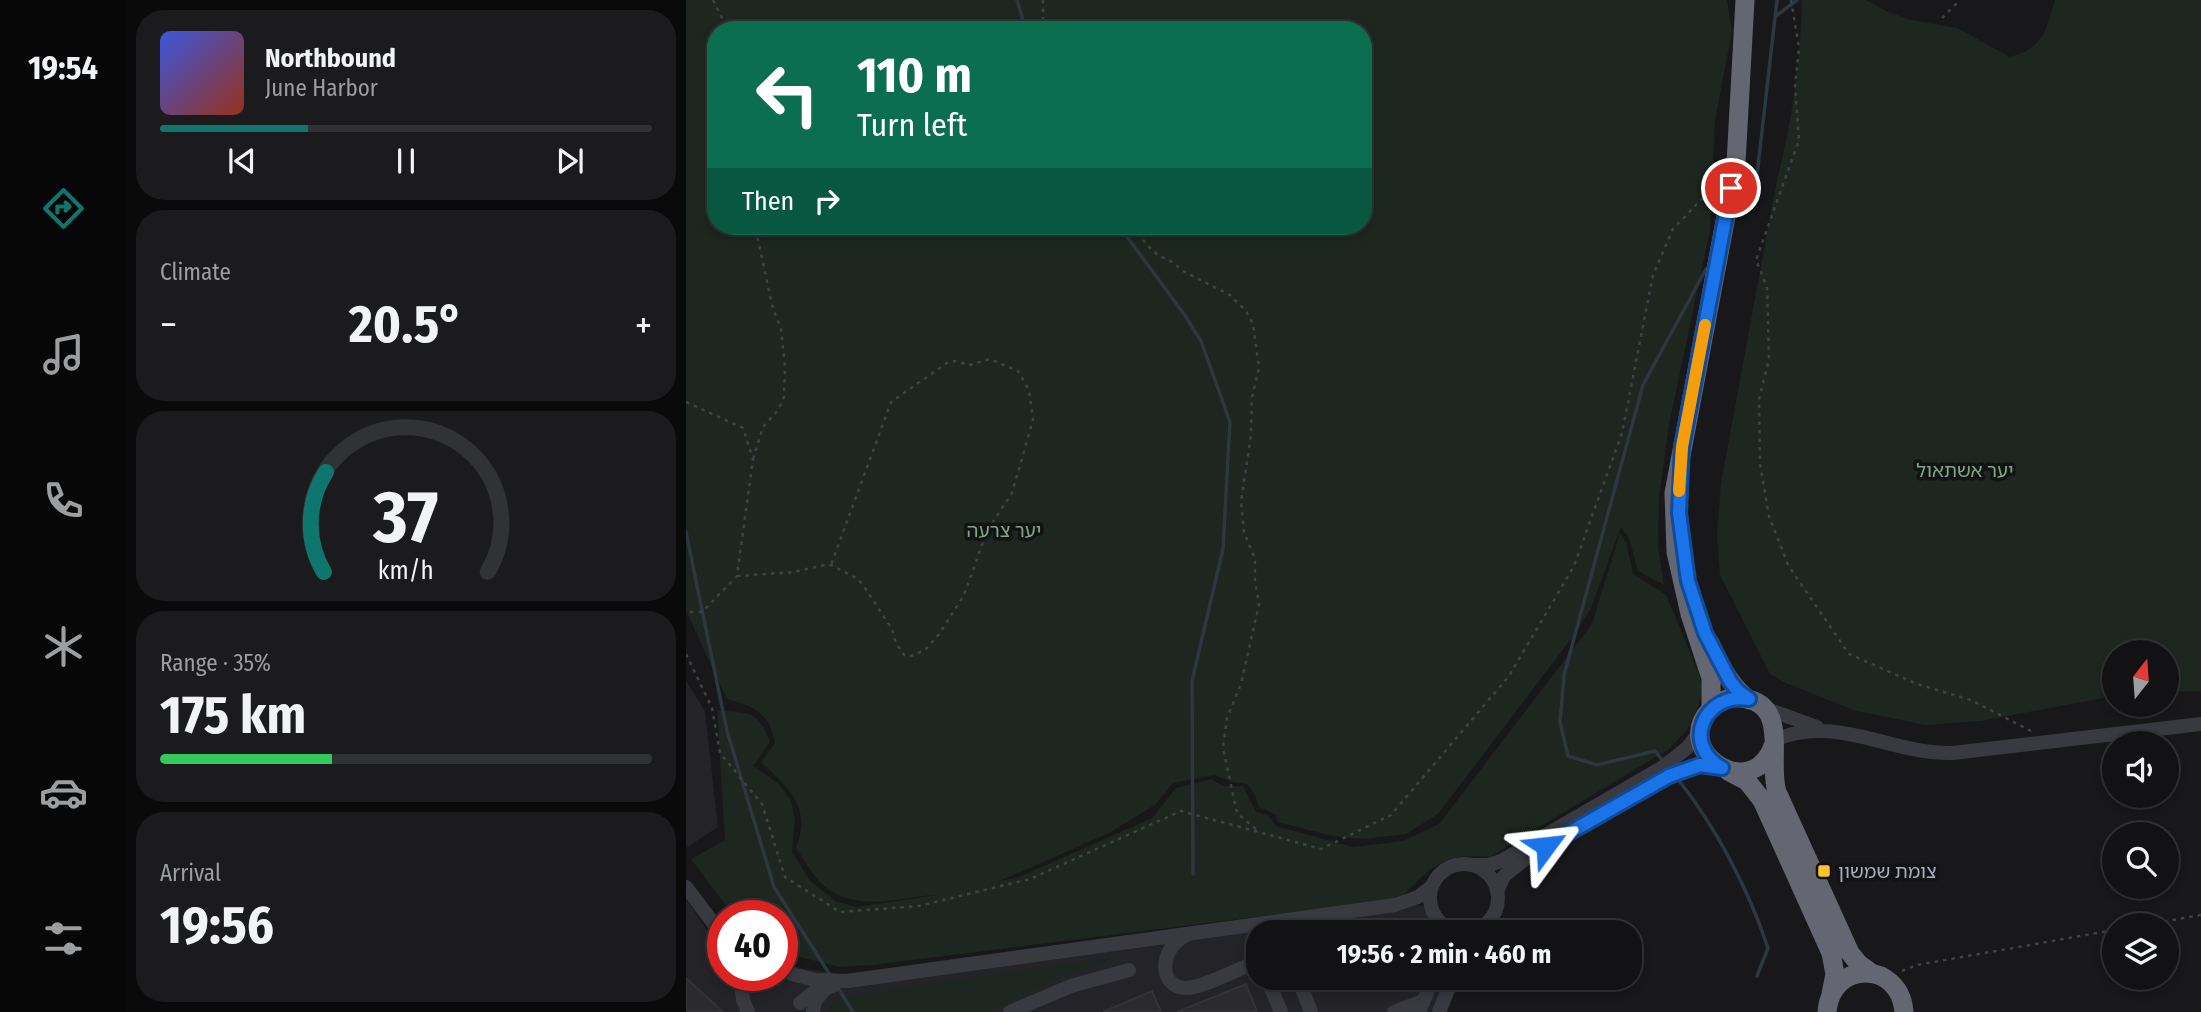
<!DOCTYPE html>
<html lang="en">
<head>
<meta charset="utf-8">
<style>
	:root { --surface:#121214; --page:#1b1b1d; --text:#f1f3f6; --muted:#9c9ea0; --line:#313234; --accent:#0f766e }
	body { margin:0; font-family:"Fira Sans Condensed","Noto Sans Hebrew",sans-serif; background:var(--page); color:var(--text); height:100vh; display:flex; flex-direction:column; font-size:26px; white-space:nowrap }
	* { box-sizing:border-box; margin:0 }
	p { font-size:23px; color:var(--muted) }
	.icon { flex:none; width:38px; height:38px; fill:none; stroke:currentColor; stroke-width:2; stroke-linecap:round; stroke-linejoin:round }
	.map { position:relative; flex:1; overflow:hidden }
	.side { display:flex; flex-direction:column; gap:10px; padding:10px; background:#0a0a0b; width:560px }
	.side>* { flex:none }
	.banner { position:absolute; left:21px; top:21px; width:665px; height:214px; border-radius:28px; box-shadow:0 4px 10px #0003,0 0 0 2px var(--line); background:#0b6e4f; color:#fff; overflow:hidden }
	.needle { width:46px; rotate:17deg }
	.tools { position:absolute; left:1416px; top:640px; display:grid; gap:14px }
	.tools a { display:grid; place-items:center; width:77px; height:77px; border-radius:50%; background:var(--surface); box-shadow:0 4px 10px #0003,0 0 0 2px var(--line); font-size:35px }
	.speed { position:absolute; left:21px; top:900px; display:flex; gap:14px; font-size:35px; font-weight:700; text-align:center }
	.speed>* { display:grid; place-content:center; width:91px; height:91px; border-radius:50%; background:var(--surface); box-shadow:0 4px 10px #0003,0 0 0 2px var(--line); line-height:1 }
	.speed .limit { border:10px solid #d22; background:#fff; color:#111 }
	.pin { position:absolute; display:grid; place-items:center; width:60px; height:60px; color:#fff; margin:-30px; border:4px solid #fff; border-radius:50%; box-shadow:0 2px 7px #0007 }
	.me { position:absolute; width:77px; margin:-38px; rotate:60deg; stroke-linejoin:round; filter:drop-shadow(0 0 5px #0008) }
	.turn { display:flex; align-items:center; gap:24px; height:147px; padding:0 35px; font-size:32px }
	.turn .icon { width:91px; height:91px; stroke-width:2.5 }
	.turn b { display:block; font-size:49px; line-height:60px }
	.then { display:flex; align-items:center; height:66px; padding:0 35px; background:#0003; gap:14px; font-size:26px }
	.big { font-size:52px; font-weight:700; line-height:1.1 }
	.side .tile { flex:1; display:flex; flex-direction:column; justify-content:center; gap:10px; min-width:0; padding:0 24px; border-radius:28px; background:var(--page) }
	.side .dial { align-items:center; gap:0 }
	.dial svg { height:182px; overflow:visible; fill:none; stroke:var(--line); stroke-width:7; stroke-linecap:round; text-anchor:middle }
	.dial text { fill:var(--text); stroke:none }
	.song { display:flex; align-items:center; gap:21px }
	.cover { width:84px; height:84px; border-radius:10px; background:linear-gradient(135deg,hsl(230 70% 55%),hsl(10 70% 35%)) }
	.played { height:7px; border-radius:4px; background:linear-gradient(90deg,var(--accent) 30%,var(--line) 30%) }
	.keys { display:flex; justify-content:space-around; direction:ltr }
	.heat { display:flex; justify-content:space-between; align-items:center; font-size:38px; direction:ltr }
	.charge { height:10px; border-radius:5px; background:linear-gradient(90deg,#34c759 35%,var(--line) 0) }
	.trip { position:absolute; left:560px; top:920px; width:396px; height:70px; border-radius:28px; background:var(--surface); box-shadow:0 4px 10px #0003,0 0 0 2px var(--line); font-weight:700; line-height:70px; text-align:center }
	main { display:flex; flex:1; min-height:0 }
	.tabs { display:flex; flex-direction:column; width:126px; justify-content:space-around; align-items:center; background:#070708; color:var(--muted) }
	.tabs .icon { width:49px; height:49px }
	.tabs .on { color:var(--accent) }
	.tabs b { font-size:32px; color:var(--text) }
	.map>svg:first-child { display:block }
</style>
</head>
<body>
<main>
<nav class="tabs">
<b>19:54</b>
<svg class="icon on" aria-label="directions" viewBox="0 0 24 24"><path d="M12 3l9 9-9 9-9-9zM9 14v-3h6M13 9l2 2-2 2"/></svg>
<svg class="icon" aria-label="music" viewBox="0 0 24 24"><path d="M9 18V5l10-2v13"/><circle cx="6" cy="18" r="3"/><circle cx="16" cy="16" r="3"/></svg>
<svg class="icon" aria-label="phone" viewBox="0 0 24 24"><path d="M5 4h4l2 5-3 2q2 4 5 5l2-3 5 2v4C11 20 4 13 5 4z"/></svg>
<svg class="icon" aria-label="climate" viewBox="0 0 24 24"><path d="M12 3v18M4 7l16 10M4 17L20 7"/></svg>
<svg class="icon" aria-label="car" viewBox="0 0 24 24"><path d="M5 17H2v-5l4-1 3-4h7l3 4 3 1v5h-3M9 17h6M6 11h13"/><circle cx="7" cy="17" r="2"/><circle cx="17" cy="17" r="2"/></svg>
<svg class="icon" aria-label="filters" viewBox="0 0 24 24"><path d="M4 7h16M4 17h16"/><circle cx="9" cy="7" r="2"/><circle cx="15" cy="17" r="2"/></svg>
</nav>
<section class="side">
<div class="tile">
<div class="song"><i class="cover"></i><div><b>Northbound</b><p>June Harbor</p></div></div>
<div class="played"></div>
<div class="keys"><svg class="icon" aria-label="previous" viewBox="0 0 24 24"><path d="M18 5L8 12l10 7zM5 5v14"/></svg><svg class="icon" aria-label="pause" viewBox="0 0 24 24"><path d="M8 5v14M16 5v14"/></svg><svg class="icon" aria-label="next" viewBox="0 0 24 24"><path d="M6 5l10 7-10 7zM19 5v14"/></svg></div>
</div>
<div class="tile"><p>Climate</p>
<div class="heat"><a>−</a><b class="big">20.5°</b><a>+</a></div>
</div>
<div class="tile dial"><svg viewBox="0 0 100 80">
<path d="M14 69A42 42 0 1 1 86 69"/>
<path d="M14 69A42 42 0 0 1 15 25" stroke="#0f766e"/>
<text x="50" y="56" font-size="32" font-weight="700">37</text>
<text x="50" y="72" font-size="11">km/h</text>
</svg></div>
<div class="tile"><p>Range · 35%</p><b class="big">175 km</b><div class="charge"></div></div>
<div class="tile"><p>Arrival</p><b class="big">19:56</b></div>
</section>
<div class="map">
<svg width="1515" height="1012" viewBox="0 0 1515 1012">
	<rect width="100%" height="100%" fill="#18181b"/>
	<!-- built -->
	<path fill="#242428" d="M0 681 19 711 32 827 0 848Z
		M0 899 37 954V975H48L58 1012H0Z
		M705 900 736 906 754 913 768 933H572V978H772L761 1012H63L59 975H96V963L118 969 157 974Z"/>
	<!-- green -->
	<path fill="#1d261f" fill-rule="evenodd" d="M0 0H1041L1046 31 1029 121 1024 230 983 425 973 497 972 547 978 585 952 571 943 538 935 527 905 608 891 631 752 814 720 834 678 839 646 836 592 822 590 815 573 807 569 795 561 784 546 782 528 775 487 783 469 805 423 833 311 882 333 877 466 818 490 788 525 779 537 786H557L570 812 582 815 590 826 667 847 717 841 753 824 906 624 934 533 940 542 947 574 980 595 1014 676 1016 692 1011 710 1000 731 983 749 804 857C757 852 745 867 714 899L186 965 153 967 96 952V915H47L5 859 39 840 31 710C64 714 71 709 84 742L67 766 93 784 105 801 109 819 106 851 124 881 150 901 170 907 257 894C215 896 166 917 132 880 124 871 117 858 110 848 126 807 103 788 75 762L89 743C83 712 69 707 41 699L0 611ZM30 30H677V226H30Z
		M1116 0H1180L1202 12 1225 20 1271 28 1324 57C1358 48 1360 30 1369 0H1515V691L1481 692 1480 653H1428V696L1295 721 1239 725 1167 710 1102 684 1084 674 1081 668 1034 575 1031 535 1035 483 1090 185C1105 125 1115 62 1116 0Z
		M430 957 372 978 303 1012H142L151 998Z"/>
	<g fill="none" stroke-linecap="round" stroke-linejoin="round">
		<!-- stream -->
		<path stroke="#2c3740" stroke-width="3.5" d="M331 0 340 30
			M1090 16 1111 0
			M1050 214 1071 175 1091 0
			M433 226 498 314 515 341 544 422 537 549 506 681 507 874
			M0 532 41 731 88 887 144 975
			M977 761 969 751 911 765 882 756 874 722 878 675 957 385 1020 269
			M991 778C1030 827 1062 888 1082 948L1071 976
			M152 988 167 1012"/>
	</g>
	<!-- building -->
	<path fill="#2b2b2f" stroke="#323237" stroke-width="2" d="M0 978 37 1012H0Z
		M560 984 571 1012H491Z
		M466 991 475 1012H417Z"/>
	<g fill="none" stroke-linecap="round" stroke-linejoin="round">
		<!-- path -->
		<path stroke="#3f4147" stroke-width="2.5" stroke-dasharray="3.5 5" stroke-linecap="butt" d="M27 0 38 22 37 30
			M357 0V30
			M1105 0 1113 48 1109 86 1113 140 1070 260 1081 287 1083 359 1073 399 1074 464 1083 516 1102 565 1163 654 1231 684 1285 700 1345 731
			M1256 18 1274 0
			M447 226 461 245 472 255 486 262 497 271 544 295 560 311 567 324 573 368 566 398 565 435 555 502 558 532 569 559V582L573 604 555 684 541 718 537 748 551 813 572 831
			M0 402 57 428 67 459 51 576 16 612H0
			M67 459 77 427 92 410 98 397 99 367 95 329 87 309 69 226
			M51 576 108 572 138 565H145L172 579 177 585 206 629 210 643 218 655 225 656 239 650 254 633 278 595 301 531 326 493 347 420 343 390 332 371 304 359 283 365 269 361 261 363 205 402 145 565
			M0 654 26 708 34 753 76 804 99 877 154 912 233 906 344 879 495 811 635 849 705 815 823 676 888 566 936 433 967 275 987 229 1030 184
			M1453 926 1515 915
			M1216 971 1231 965 1428 930"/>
		<!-- minor -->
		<path stroke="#393a40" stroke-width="14" d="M1078 708 1131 727
			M1089 740C1149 713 1206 755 1267 753L1515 724
			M744 898a34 34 0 1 1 68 0a34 34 0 1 1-68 0Z
			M788 865H803L815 861 977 767 1001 748 1015 730
			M0 887 37 936
			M811 891 818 876 843 856 983 776 1014 765 1036 768
			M666 933C688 928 716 917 736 933
			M499 936C473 949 472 987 500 988 513 989 558 967 572 961
			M106 974 129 980 162 981 709 905 732 897 745 887
			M54 975 57 1000 62 1012
			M581 978 595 1012
			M612 978 625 1012
			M114 1003 128 992 149 985
			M127 1012 129 1001 139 989
			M324 1012 385 986 443 970
			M708 1012 737 1001
			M733 1012 747 978
			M753 1012 767 978"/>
		<!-- highway -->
		<path stroke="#646772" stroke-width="19" d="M1024 643C1034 664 1043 685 1063 700
			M1025 709V678L1004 614 990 552 988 493 1050 163 1059 0
			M1087 746C1065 805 984 750 1025 709 1033 701 1044 697 1055 698 1105 703 1081 760 1091 792L1164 953 1173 964 1187 974
			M1042 771 1061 781 1076 800 1145 953 1149 974 1145 994
			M1141 1012C1145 960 1214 960 1218 1012"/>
	</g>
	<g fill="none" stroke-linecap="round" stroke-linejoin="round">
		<defs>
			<path id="route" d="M860 846 983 776 1014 765 1036 768C995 745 1018 692 1063 699L1052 691 1044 681 1019 633 1002 581 993 513 996 447 1045 188"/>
		</defs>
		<!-- route casing -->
		<use href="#route" stroke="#114b97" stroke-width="18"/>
		<!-- route -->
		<use href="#route" stroke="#1a73e8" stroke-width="12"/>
		<!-- slow -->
		<path stroke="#f59e0b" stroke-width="12" d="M993 491 996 447 1019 325"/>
	</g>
	<!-- markers -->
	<rect fill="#ffc32c" stroke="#131316" stroke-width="2.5" x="1131" y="864" width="14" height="14" rx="3.5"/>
	<g text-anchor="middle" stroke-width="7" stroke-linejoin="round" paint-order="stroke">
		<!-- park labels -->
		<g font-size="19" fill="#7ea883" stroke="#131316">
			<text x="1279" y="477">יער אשתאול</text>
			<text x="318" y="537">יער צרעה</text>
		</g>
		<!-- poi labels -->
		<g font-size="19" fill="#a9aebc" stroke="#131316" text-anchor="start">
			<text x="1152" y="878">צומת שמשון</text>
		</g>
	</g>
</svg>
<div class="tools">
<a><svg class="needle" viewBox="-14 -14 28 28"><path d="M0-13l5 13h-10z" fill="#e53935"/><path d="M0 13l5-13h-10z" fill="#9c9ea0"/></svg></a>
<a><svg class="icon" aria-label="sound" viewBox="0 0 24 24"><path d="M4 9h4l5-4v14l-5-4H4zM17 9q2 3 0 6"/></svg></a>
<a><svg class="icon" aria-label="search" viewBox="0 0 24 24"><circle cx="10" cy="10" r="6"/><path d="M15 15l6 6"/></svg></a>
<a><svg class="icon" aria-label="layers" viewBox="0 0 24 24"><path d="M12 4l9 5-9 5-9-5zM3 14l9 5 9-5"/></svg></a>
</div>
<div class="speed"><div class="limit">40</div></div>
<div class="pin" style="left:1045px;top:188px;background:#d93025"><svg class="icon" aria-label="arrive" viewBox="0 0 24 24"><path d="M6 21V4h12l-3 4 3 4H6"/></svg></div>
<svg class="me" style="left:860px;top:846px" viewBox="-20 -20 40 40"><path d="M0-17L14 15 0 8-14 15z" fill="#1a73e8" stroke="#fff" stroke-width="4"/></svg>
<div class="trip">19:56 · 2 min · 460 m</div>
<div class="banner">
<div class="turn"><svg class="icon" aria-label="left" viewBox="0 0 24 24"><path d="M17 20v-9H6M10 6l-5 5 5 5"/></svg><div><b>110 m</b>Turn left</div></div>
<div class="then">Then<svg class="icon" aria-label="right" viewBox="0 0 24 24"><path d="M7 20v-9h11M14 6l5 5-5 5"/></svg></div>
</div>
</div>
</main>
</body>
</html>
